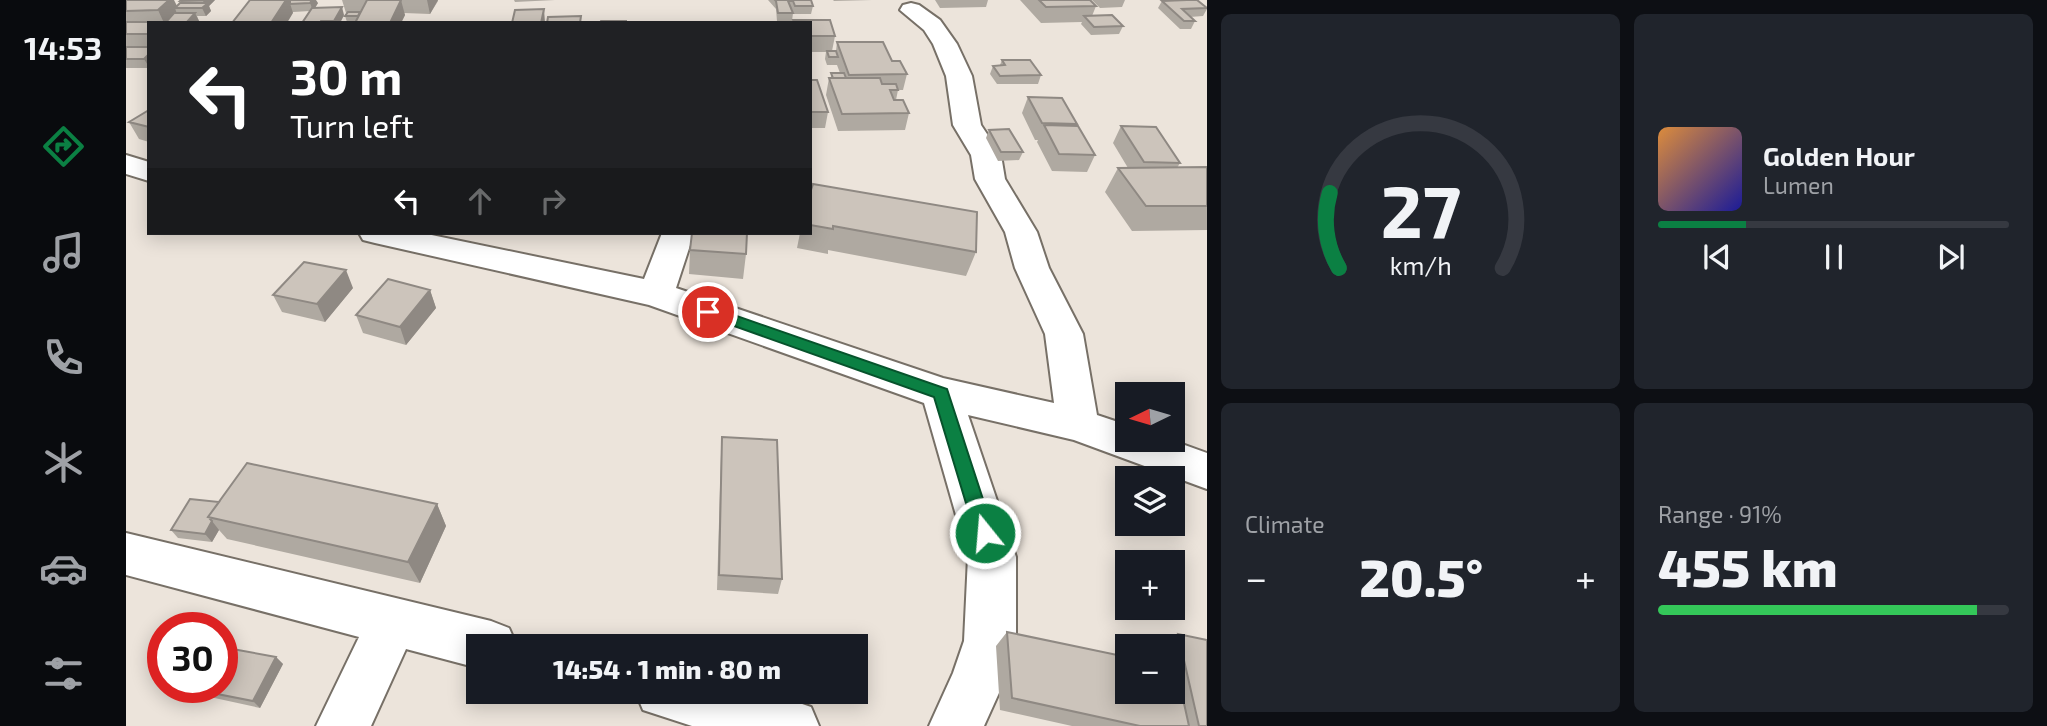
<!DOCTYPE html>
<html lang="en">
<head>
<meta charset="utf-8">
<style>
	:root { --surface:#171b24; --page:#20242c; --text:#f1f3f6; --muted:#9ea1a6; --line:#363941; --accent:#0b8043 }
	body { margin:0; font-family:"Exo 2",sans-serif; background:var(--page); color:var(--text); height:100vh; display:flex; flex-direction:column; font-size:26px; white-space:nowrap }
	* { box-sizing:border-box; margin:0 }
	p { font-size:23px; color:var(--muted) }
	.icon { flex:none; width:38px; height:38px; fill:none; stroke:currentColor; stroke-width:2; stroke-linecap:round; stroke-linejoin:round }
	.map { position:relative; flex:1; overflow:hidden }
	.side { display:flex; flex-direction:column; gap:14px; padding:14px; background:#0d0f14; width:840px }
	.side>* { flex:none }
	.guide { position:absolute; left:21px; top:21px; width:665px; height:214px; border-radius:0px; box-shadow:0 4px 18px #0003; background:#202124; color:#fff; overflow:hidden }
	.needle { width:46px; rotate:265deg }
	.tools { position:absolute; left:989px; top:382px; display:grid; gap:14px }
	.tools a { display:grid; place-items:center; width:70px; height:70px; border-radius:0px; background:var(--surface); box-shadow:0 4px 18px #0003; font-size:35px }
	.speed { position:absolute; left:21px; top:612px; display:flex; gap:14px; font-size:35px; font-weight:700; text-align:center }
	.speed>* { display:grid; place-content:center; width:91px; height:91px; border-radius:50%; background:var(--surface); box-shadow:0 4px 18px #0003; line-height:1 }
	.speed .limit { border:10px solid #d22; background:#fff; color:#111 }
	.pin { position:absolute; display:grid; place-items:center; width:60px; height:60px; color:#fff; margin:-30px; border:4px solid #fff; border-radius:50%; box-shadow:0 2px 7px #0007 }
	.me { position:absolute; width:77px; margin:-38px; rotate:343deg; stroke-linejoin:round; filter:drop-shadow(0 0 5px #0008) }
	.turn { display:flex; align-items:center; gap:24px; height:147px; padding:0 28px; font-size:32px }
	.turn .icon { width:91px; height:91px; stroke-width:2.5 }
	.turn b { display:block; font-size:49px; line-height:60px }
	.lanes { display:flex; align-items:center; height:66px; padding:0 28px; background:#0003; justify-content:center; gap:35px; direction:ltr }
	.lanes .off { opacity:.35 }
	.big { font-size:52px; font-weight:800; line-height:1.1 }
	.side .card { flex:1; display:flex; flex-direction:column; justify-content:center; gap:10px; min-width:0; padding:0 24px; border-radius:10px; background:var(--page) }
	.side .dial { align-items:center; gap:0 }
	.dial svg { height:182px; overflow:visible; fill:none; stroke:var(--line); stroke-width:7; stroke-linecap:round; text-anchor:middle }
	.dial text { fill:var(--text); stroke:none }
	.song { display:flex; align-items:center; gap:21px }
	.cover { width:84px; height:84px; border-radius:10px; background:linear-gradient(135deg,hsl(30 70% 55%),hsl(240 70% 35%)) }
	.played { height:7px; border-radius:4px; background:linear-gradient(90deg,var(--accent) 25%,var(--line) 25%) }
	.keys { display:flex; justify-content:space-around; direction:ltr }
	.heat { display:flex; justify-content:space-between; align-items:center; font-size:38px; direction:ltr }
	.charge { height:10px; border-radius:5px; background:linear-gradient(90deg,#34c759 91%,var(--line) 0) }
	.side .tiles { flex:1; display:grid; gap:14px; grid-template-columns:repeat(2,1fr) }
	.trip { position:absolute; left:340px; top:634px; width:402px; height:70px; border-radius:0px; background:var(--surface); box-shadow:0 4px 18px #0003; font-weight:800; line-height:70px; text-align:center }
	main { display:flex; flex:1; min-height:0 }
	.dock { display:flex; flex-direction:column; width:126px; justify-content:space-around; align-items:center; background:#090b0e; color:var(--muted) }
	.dock .icon { width:49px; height:49px }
	.dock .active { color:var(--accent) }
	.dock b { font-size:32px; color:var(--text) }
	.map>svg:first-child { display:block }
</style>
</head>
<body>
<main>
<nav class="dock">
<b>14:53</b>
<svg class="icon active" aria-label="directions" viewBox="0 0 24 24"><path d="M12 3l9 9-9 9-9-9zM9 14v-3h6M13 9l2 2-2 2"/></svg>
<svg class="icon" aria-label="music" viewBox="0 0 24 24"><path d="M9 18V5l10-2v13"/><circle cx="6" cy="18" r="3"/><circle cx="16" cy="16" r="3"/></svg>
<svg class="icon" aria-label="phone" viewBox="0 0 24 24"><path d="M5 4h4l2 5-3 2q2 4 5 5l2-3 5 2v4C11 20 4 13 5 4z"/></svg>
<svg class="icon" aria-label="climate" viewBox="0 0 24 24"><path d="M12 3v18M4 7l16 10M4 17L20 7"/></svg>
<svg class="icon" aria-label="car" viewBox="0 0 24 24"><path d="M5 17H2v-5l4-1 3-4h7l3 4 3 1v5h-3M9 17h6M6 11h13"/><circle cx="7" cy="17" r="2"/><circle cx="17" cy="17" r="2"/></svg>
<svg class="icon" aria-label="filters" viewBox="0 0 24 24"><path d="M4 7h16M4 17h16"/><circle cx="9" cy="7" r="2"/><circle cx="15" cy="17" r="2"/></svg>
</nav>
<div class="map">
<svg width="1081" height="726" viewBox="0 0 1081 726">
	<rect width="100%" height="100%" fill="#ece4db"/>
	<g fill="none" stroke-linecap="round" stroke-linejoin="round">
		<defs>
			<path id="minor" d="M785 3 793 5 814 20 831 44 846 76 855 125 875 155 879 179 911 232 923 268 957 334 971 415 1001 425V439H1042L1081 453V489L948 440 842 415 890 557V641L877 684 858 726H803L827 673 838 641 842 557 798 403 523 305 249 243 237 240 233 233H296L518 279 536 233H568L550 288 817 378 928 403 919 334 889 268 879 232 849 179 845 155 827 125 820 76 807 44 798 30 774 10 777 5Z
				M0 155 23 162V181L0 174Z
				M0 533 365 621 383 628 391 646H352V668L280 649 245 726H190L233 637 0 575Z
				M509 691H638L685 707 693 726H566L517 710Z"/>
		</defs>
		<!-- minor casing -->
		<use href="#minor" stroke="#777067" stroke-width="4"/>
		<!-- minor -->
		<use href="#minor" fill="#fff" fill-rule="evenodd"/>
	</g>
	<!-- wall -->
	<path fill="#afa9a1" d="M0 0 51 6 55 3V0H89L83 6 85 11 80 16H71L73 21 71 23H23V68H0Z
		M124 0 192 3 189 8 218 15 214 23H176L184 11 167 12V13Z
		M216 0H312V1L304 14 278 13 279 15 275 23 221 22 219 16 221 13H220Z
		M388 0H429L389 2Z
		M642 0H685L687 6 685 14H668L666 9H665L667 13 666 21H651L650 9Z
		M707 0H746L708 1Z
		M809 0H862L860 7 814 8Z
		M894 0H964L970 6 966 16 997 26 993 34 965 35 955 24 956 22 915 23Z
		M966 0H999L996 7 974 8Z
		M1036 1 1081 8V9L1077 16 1064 17 1069 21 1065 29H1054L1032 8Z
		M667 20H704L709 36 706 51H710L711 42H757L766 61H774L781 74 777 90H772L770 100H777L783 113 779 130 712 131 700 95 703 78H705V73H714L711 65H701L699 59 700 52H684V23H667Z
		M876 60 915 75 912 84H871L864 74 867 66 874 65Z
		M684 80 702 112 699 128H684Z
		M902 97 951 124 950 126 969 155 961 172 926 171 911 142 912 140H909L896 113Z
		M23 110V142L13 139 3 122Z
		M995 126 1054 163 1051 168 1081 167V230L1006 231 979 192 992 168H1002L987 143Z
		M863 130 897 152 893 160 872 161 860 138Z
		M684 193 850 252 840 276 702 250V254L671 248 674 233H684Z
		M564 250 620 254 617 279 563 274Z
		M227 288 199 322 156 312 147 295Z
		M304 290 310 308 280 345 237 333 230 315Z
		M596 437 656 579 652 594 591 590 595 454Z
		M93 502 311 504 320 526 294 583 101 539 93 530 86 542 52 538 45 530Z
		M881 632 1046 691V646H1038L1052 634 1081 726H946L874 710 870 646Z
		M150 657 157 664 134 708 84 697 76 691Z"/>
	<!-- shaded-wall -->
	<path fill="#8f8983" d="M43 0H48L52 8H49L51 14 38 23 32 10Z
		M78 0H89L83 6 85 11 80 16 76 8 79 5 77 1Z
		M158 0H163L167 13 161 23H145Z
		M186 0H190L192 3 187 11 184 3Z
		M275 0 279 15 275 23H264Z
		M301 0H312L304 14Z
		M216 7 218 15 214 23H209L208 21Z
		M418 9 419 23H415Z
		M69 13 73 21 71 23H60Z
		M23 54V67L18 59Z
		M220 270 227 288 199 322 191 304Z
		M304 290 310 308 280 345 274 327Z
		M311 504 320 526 294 583 282 562Z
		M86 521 93 530 86 542 79 534Z
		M150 657 157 664 134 708 127 701Z"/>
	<!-- building -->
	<path fill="#ccc4bb" stroke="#8f8983" stroke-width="2" d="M0 0H43L32 10 0 11Z
		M55 0H78L54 1Z
		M124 0H160L145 23H106Z
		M164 0H186L184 3 164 4Z
		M241 0H275L264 23H229Z
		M649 0H685L687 6H669L667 1H662L667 13H652L650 1Z
		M913 0H964L970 6 920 7Z
		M1061 0H1071L1081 8 1056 9 1069 21H1058L1036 1Z
		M54 3H82L76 8H49Z
		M216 7 208 21H195L194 23H176L186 8Z
		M418 9 415 23H386L389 10Z
		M222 12H234L232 16H219Z
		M48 13H69L61 22H40Z
		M986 15 997 26 968 27 958 16Z
		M455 16 454 23H421L422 17Z
		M667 20H704L709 36H684V23H668Z
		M475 21H500V23H474Z
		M0 22H63L62 23H23V34H0Z
		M711 42H757L766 61H774L781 74 723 75Z
		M0 47H23V54L18 59H0Z
		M701 51H710L712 57H703Z
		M876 60H904L915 75 874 76 867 66 879 65Z
		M705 73H718L720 78H707Z
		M703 78H754L756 84H770L772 90H764L768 100H777L783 113 716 114Z
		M684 80H691L702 112H684Z
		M902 97 936 98 951 124 916 123Z
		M23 110V127L3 122Z
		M918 125 952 126 969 155 933 154Z
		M995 126 1030 127 1054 163 1018 162Z
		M883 129 897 152H875L863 130Z
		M1081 167V206H1020L992 168Z
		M687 184 851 212 850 252 707 226V229L684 225V193Z
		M566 233H621L620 254 564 250Z
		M178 262 220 270 191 304 147 295Z
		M262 279 304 290 274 327 230 315Z
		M596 437 651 440 656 579 593 575Z
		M121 463 311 504 282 562 82 517Z
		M64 499 93 502 82 517 86 521 79 534 45 530Z
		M881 632 1001 657V691H1046V667H1050L1063 726H1014L886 698Z
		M1052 634 1081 640V726H1073Z
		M101 648 150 657 127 701 76 691 78 688H96V656Z"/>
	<!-- route -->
	<path fill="#0b8043" stroke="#07532c" stroke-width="2" d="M582 306 821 389 868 533 865 539 859 542 852 539 849 533 808 397 577 315 575 312Z"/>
</svg>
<div class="tools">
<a><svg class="needle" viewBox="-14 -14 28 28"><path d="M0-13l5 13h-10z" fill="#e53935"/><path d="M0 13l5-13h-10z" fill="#9ea1a6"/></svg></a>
<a><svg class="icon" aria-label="layers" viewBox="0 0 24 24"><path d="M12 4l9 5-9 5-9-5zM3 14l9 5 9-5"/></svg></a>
<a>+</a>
<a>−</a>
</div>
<div class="speed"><div class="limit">30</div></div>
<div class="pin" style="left:582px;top:312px;background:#d93025"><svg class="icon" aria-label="arrive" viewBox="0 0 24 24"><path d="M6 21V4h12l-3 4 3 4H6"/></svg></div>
<svg class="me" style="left:859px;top:533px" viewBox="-20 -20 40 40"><circle r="17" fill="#0b8043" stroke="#fff" stroke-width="3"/><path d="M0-11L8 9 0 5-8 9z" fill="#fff"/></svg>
<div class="trip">14:54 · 1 min · 80 m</div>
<div class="guide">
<div class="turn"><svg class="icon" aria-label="left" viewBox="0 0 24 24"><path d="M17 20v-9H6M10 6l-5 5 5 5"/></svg><div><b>30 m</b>Turn left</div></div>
<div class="lanes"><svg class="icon" aria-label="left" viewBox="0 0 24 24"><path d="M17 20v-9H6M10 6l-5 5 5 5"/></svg><svg class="icon off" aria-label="ahead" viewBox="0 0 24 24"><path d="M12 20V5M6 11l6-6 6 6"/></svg><svg class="icon off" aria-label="right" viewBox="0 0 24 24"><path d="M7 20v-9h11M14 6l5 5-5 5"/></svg></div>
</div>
</div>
<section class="side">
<div class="tiles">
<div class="card dial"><svg viewBox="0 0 100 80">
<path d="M14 69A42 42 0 1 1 86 69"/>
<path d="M14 69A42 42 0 0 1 10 36" stroke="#0b8043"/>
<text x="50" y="56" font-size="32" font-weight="700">27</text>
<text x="50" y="72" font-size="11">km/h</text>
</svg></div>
<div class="card">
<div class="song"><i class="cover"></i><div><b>Golden Hour</b><p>Lumen</p></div></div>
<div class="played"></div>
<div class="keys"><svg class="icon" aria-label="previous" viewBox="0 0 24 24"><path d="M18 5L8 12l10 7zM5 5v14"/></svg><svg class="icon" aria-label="pause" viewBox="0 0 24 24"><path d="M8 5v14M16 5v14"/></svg><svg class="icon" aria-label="next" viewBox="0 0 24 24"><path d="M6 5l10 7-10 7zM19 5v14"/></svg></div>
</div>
<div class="card"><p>Climate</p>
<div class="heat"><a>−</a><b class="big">20.5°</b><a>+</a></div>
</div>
<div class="card"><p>Range · 91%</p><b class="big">455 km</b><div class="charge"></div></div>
</div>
</section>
</main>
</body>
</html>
